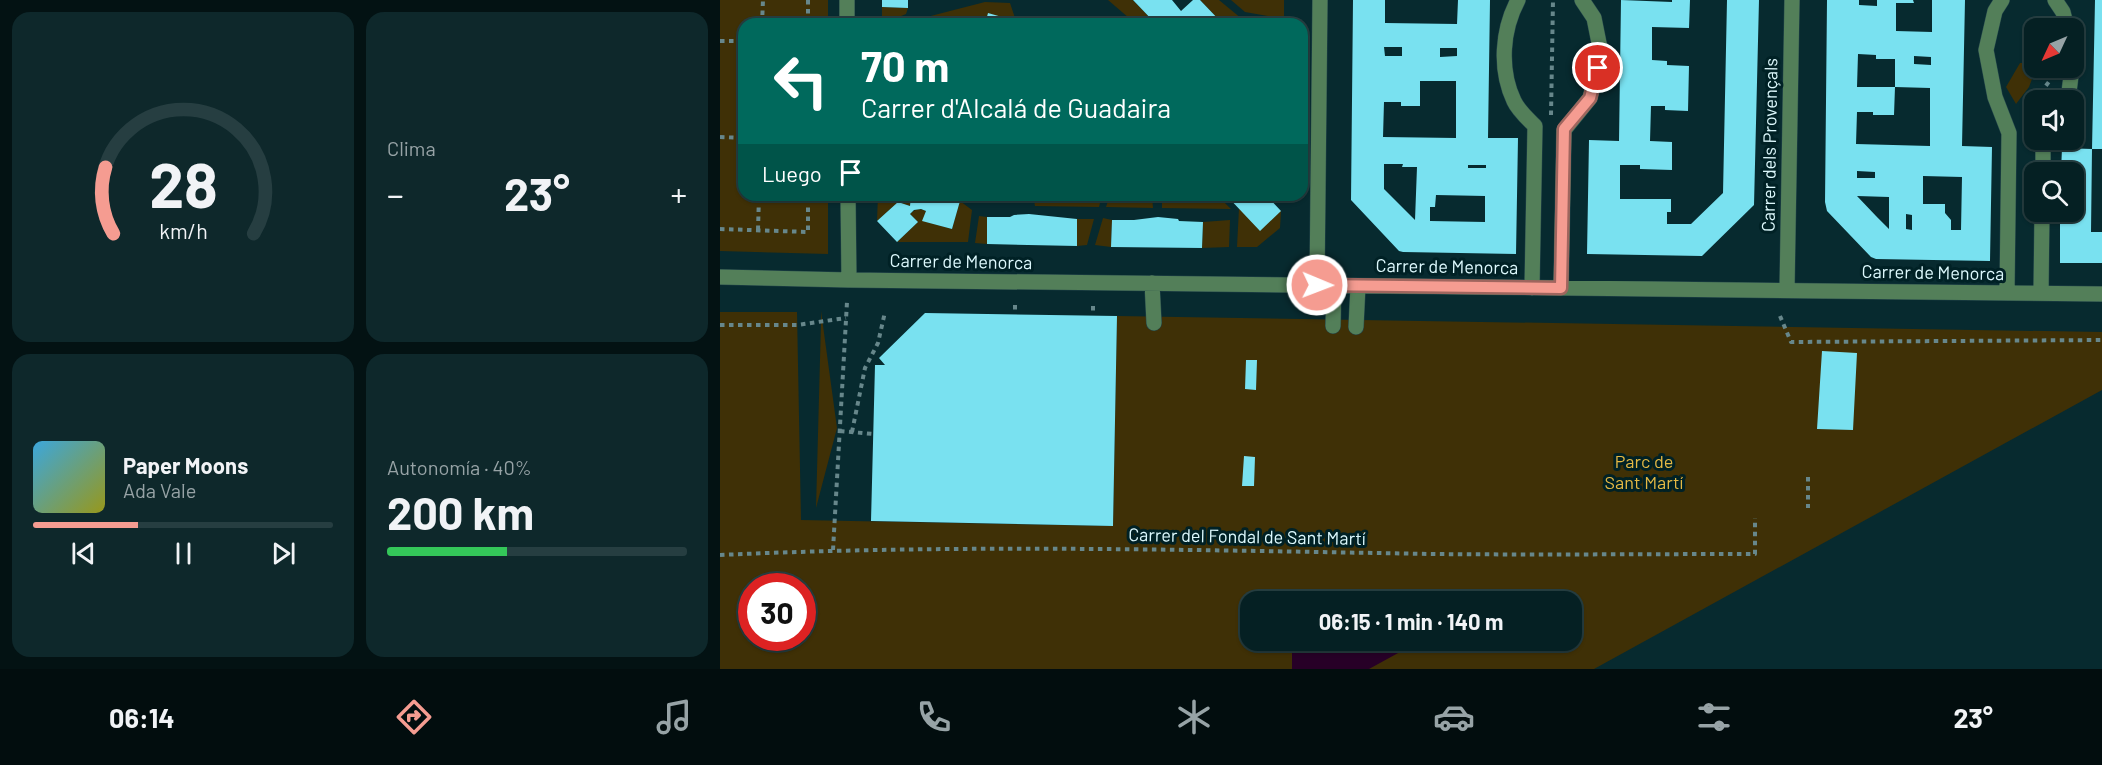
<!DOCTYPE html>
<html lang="es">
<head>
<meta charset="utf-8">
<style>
	:root { --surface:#052023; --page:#0e282b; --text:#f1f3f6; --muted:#97a3a6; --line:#263e41; --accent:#f59c91 }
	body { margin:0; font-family:Barlow,sans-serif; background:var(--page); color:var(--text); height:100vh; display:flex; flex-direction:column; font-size:22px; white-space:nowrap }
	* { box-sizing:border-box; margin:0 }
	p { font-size:20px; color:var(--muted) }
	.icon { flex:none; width:33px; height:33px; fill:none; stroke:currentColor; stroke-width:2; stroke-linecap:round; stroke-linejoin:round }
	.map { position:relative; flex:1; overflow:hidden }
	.details { display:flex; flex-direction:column; gap:12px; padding:12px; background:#031213; width:720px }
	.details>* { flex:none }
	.hud { position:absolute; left:18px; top:18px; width:570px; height:183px; border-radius:18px; box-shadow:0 2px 4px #0004,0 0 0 2px var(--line); background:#00695c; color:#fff; overflow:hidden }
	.needle { width:39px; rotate:226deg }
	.tools { position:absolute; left:1304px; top:18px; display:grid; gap:12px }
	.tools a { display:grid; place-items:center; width:60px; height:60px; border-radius:12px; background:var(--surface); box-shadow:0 2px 4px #0004,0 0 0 2px var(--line); font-size:30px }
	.speed { position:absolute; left:18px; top:573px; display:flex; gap:12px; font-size:30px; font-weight:700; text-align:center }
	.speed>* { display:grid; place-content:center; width:78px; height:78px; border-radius:50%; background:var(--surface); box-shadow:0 2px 4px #0004,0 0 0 2px var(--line); line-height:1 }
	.speed .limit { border:9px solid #d22; background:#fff; color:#111 }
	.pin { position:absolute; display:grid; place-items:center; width:51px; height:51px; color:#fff; margin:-26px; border:3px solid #fff; border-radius:50%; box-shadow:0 2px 6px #0007 }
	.me { position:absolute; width:66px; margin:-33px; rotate:91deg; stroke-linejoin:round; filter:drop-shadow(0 0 4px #0008) }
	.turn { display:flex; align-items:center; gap:21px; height:126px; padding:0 24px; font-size:27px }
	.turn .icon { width:78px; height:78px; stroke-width:2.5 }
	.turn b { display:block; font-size:42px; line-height:51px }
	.then { display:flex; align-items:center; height:57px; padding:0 24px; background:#0003; gap:12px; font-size:22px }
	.big { font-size:45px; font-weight:700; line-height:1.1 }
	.details .card { flex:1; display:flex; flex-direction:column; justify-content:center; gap:9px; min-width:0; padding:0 21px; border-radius:18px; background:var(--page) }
	.details .dial { align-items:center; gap:0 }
	.dial svg { height:156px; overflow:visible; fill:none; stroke:var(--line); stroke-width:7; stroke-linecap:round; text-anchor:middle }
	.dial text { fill:var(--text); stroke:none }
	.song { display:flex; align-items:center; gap:18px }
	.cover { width:72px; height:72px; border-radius:9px; background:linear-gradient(135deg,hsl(200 70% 55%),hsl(60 70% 35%)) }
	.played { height:6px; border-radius:3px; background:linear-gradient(90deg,var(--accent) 35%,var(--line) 35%) }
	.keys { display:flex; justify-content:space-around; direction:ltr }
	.heat { display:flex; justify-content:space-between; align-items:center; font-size:33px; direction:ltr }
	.charge { height:9px; border-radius:4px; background:linear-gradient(90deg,#34c759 40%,var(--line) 0) }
	.details .tiles { flex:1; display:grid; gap:12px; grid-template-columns:repeat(2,1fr) }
	.trip { position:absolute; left:520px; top:591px; width:342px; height:60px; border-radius:18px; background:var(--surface); box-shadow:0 2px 4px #0004,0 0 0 2px var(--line); font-weight:700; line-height:60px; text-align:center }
	.tab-bar { display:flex; height:96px; justify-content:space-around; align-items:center; background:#020d0e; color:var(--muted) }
	.tab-bar .icon { width:42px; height:42px }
	.tab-bar .selected { color:var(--accent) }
	.tab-bar b { font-size:27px; color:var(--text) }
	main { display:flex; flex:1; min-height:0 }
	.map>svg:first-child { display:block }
</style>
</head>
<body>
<main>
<section class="details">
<div class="tiles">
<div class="card dial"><svg viewBox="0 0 100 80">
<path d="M14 69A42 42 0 1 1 86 69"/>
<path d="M14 69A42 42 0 0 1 10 35" stroke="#f59c91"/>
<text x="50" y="56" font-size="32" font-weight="700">28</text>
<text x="50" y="72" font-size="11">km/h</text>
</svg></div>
<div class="card"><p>Clima</p>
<div class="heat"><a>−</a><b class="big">23°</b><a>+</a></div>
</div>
<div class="card">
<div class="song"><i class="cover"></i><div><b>Paper Moons</b><p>Ada Vale</p></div></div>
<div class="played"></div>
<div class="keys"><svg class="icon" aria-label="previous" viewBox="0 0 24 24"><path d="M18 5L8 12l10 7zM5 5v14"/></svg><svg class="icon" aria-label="pause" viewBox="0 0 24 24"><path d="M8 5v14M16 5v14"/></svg><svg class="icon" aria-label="next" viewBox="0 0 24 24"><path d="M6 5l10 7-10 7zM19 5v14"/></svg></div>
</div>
<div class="card"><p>Autonomía · 40%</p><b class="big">200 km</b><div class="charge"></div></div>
</div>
</section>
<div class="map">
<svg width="1382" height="669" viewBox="0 0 1382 669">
	<rect width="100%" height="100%" fill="#072a2f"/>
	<!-- green -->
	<path fill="#3f3006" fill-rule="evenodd" d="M0 0H108V24H24V195H108V254L0 251Z
		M388 0H413L436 24H416Z
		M480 0H499L522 19 548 24H503Z
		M511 0H564V19L525 12Z
		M265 2 290 3 296 21 265 24H199V19Z
		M162 7 188 8 186 14 162 24Z
		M1300 63H1314V68H1316L1309 87 1296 104 1286 87Z
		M158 195H191L190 206 178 202 157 221Z
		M313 195H382L379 207 315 206Z
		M390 195H432L433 208 386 207Z
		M442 195H497L511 209 442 208Z
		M240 201 252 210 248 242H177L198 222 190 214C195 209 199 208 206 211L203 221 232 229Z
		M519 208 561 211 560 228 537 247H517Z
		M259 216 267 217V244L255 243Z
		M383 218 392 220 391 247 375 245Z
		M357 219H374L367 245 357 246Z
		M510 220 509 247 482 248 483 222Z
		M101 311 117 428 96 508 101 322Z
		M0 312H77L81 520 393 526 397 316 1382 332V390L874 669H0ZM32 586H82V638H32ZM531 602H852V640H531Z"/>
	<!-- water -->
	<path fill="#270027" d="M532 641 700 640V641L649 669H572V653L532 652Z"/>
	<!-- building -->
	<path fill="#79e1f0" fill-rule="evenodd" d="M162 0H188V8L162 7Z
		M413 0H452L461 11 473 0H480L503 24H464L456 16 448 24H436Z
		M633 0H665V23L737 24 738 0H770L768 138H798L796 254 683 252 679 251 631 200ZM664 47H682V56H665ZM720 48H737V56L720 57ZM700 81H736V138L663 137 664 102H681V106H700ZM664 164H683L682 167H697L695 220 664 189ZM748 165H766V168H748ZM716 195 765 196V222L710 221V207H715Z
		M901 0 952 2V0H970L969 28 932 27V60L947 61V65L969 66 968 111 945 110V106H931L930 141 952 142V170L920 169V165H900V199H951V212H947V224H971L1003 193 1007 0H1039L1034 205 982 256 867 254 869 140 899 141Z
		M1107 0H1139V5L1157 6V0H1193L1194 3H1176V31L1212 32V0H1245L1242 146 1272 147 1270 261 1156 259 1151 257 1107 211 1105 202ZM1138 54 1156 55V59H1175V87H1137ZM1194 56 1211 57V65L1194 64ZM1175 87 1210 88V146L1136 144 1137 112H1153V115H1174ZM1137 171 1155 172V178H1137ZM1203 176 1242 177 1241 230H1231V220L1225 213V204H1203ZM1137 196 1169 197V229L1156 216ZM1186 214 1192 215V230L1186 229Z
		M1375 0H1382V149H1372Z
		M268 13 296 21 295 24H265Z
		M1342 148 1372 149 1371 232H1382V263H1340V212H1353V172H1341Z
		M191 195H219L240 201 232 229 202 221 206 211 201 209 194 210 190 214 198 222 177 242 157 221 178 202 190 206Z
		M506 195H546L561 211 540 231Z
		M309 214 357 219V246L267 244V217H290L294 215Z
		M438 217 458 219 459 221 483 222 482 248 391 247 392 220H414Z
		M205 313 397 316 393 526 151 521 155 365H165L159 358Z
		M1102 351 1137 353 1133 430 1097 429Z
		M526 360H537L536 390 525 389Z
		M524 456 535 457 534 486H522Z"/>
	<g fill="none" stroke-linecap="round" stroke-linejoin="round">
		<defs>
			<path id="minor" d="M127 0V24
				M798 0C782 30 779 69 794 101 798 110 808 119 815 126L812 288
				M1282 0 1275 11 1266 50 1275 97 1289 133 1287 293
				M1335 0 1343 12 1347 28
				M1348 100 1352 68
				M1323 172V140
				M128 195 129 280
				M0 277 129 280 1382 294
				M432 283 434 323
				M597 285 600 0
				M841 288 844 130 870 98 881 53 874 18 862 0
				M1067 290 1072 0
				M1321 293 1322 212
				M613 326 614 285
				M636 327 638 286"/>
		</defs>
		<!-- minor casing -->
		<use href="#minor" stroke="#25474c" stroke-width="16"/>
		<!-- path -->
		<path stroke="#67878b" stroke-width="4" stroke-dasharray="4.5 4.5" stroke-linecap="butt" d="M88 0V24
			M42 24 43 0
			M0 41H24
			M1315 100 1331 79
			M831 115 833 0
			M1308 128 1309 109 1314 102
			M0 137 24 138
			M0 229 88 232V195
			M38 230 39 195
			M295 305V314
			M373 306V315
			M1060 316 1071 342 1382 340
			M0 325H77L126 318
			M120 431 153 434
			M132 432 145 368 158 343 165 312
			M1088 477V508
			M113 550 127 302
			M0 555C237 544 475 550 713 554 820 555 928 554 1035 554V518"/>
		<!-- minor -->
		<use href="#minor" stroke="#537f59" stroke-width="15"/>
	</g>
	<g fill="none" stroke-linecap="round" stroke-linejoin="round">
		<defs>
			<path id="route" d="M597 285 841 288 844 129 870 98 878 68"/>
		</defs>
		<!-- route casing -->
		<use href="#route" stroke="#9f655e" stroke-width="15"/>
		<!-- route -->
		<use href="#route" stroke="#f59c91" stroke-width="10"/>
	</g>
	<g text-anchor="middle" stroke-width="6" stroke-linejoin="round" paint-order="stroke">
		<!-- street labels -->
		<g font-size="18" fill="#ddf9fd" stroke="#002125">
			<text transform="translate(1050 145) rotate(-89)" y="6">Carrer dels Provençals</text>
			<text transform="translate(241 262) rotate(1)" y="6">Carrer de Menorca</text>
			<text transform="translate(727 267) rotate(1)" y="6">Carrer de Menorca</text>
			<text transform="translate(1213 273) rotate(1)" y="6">Carrer de Menorca</text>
			<text transform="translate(527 537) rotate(1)" y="6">Carrer del Fondal de Sant Martí</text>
		</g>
		<!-- park labels -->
		<g font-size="18" fill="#e5b944" stroke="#002125">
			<text x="924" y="468">Parc de<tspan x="924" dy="21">Sant Martí</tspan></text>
		</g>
	</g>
</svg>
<div class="tools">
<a><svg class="needle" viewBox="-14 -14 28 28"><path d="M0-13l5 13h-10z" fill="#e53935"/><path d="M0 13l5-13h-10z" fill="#97a3a6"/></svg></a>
<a><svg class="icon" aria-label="sound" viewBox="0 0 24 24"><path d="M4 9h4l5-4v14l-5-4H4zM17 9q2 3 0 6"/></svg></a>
<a><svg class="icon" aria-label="search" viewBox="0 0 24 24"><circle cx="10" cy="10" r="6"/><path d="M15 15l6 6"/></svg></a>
</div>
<div class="speed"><div class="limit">30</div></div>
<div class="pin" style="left:878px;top:68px;background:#d93025"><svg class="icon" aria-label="arrive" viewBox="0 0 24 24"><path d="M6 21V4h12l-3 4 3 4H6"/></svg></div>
<svg class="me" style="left:597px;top:285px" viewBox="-20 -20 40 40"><circle r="17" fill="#f59c91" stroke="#fff" stroke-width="3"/><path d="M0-11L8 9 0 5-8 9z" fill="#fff"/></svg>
<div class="trip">06:15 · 1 min · 140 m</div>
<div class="hud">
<div class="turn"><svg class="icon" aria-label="left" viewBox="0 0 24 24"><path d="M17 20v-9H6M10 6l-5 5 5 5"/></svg><div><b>70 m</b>Carrer d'Alcalá de Guadaira</div></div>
<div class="then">Luego<svg class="icon" aria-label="arrive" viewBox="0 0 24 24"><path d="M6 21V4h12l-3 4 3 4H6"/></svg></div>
</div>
</div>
</main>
<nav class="tab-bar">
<b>06:14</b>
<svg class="icon selected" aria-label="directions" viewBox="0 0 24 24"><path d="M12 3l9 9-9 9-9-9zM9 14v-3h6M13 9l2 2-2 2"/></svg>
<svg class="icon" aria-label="music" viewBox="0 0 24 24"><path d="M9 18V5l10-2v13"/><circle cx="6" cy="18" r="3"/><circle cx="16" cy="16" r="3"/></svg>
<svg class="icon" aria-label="phone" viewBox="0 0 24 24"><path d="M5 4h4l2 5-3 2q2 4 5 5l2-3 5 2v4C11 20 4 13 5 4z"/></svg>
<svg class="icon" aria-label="climate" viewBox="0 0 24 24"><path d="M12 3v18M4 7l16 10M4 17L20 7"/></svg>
<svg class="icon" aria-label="car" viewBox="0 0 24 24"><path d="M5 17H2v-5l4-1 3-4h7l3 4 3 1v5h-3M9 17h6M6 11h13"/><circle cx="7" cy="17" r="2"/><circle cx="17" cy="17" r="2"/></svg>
<svg class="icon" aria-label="filters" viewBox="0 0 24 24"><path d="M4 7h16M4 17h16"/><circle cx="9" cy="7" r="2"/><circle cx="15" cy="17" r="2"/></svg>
<b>23°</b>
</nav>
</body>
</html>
